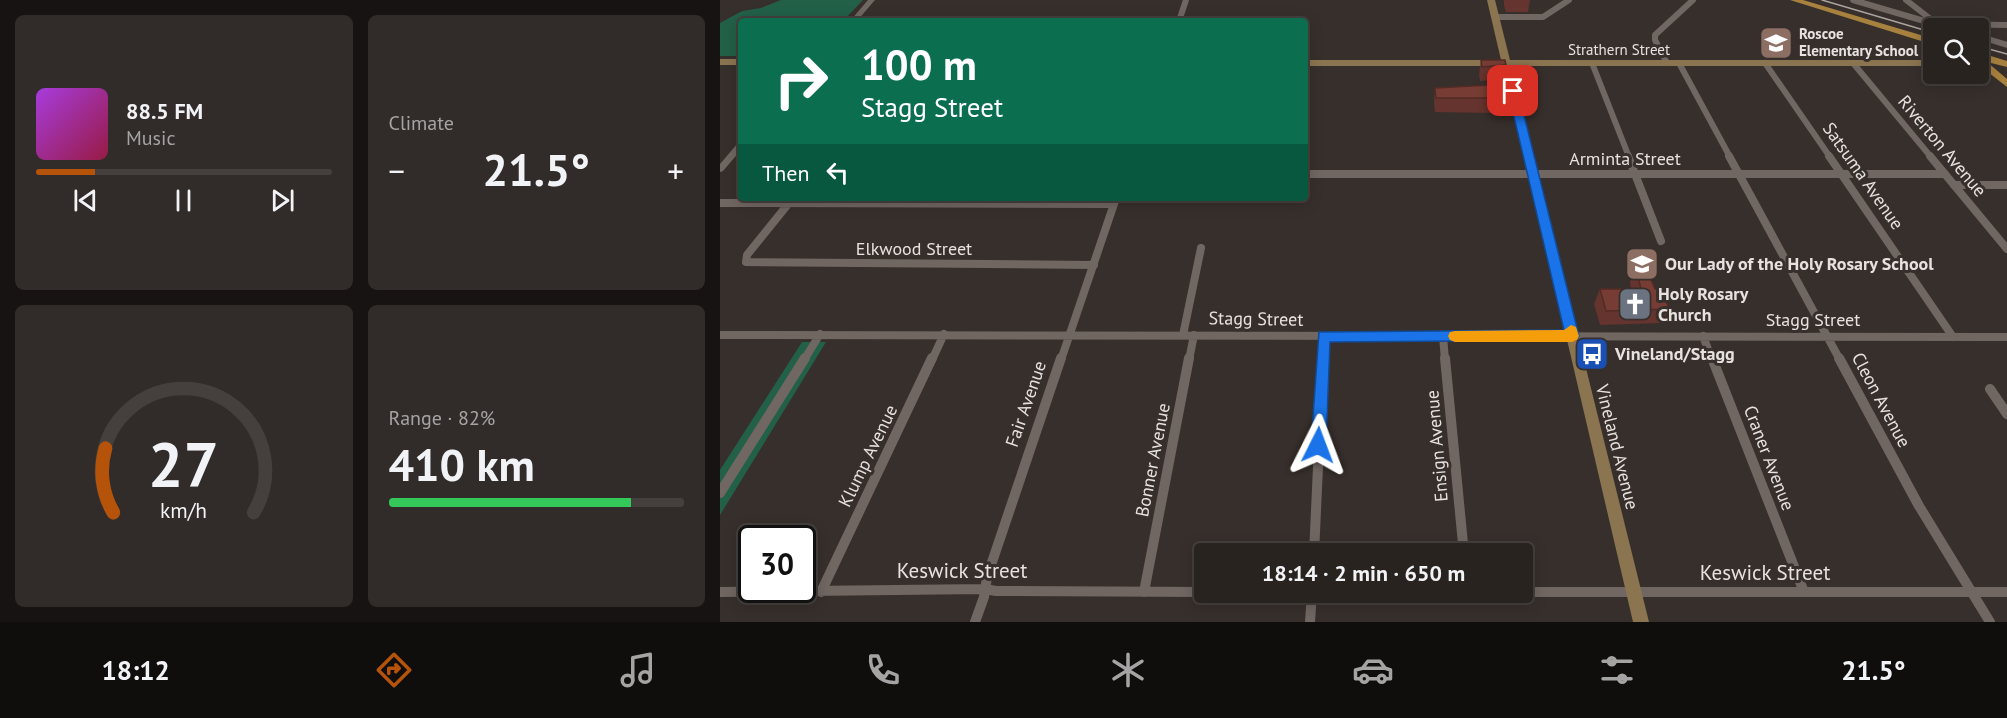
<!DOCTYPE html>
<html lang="en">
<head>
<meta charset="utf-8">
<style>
	:root { --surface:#292320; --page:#312b29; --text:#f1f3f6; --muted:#a5a4a5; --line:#45403e; --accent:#b45309 }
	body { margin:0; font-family:"PT Sans",sans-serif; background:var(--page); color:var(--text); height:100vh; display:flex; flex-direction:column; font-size:22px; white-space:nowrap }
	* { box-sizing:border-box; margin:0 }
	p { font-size:20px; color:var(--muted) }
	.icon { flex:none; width:33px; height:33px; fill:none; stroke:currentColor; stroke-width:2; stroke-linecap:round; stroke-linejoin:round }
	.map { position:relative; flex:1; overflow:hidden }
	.drawer { display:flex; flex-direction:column; gap:15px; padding:15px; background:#171312; width:720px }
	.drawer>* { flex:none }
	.banner { position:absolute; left:18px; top:18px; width:570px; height:183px; border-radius:6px; box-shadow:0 3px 15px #0003,0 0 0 2px var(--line); background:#0b6e4f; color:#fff; overflow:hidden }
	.controls { position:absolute; left:1203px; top:18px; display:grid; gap:12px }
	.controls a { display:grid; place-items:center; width:66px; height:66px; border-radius:6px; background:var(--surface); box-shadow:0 3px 15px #0003,0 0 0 2px var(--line); font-size:30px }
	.speed { position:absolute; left:18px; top:525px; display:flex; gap:12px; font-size:30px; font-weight:700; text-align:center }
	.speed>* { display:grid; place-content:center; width:78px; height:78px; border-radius:50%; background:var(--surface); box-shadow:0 3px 15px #0003,0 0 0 2px var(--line); line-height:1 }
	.speed .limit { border:3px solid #111; border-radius:9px; background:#fff; color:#111 }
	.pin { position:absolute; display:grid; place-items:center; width:51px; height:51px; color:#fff; margin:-26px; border-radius:12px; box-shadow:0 3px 9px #0006 }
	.me { position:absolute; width:66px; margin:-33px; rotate:3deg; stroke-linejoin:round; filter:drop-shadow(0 0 4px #0008) }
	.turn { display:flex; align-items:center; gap:21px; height:126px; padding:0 24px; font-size:27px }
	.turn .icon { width:78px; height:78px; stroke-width:2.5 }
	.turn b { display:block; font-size:42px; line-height:51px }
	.then { display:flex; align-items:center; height:57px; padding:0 24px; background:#0003; gap:12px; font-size:22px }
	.big { font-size:45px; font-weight:700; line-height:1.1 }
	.drawer .widget { flex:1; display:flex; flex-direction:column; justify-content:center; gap:9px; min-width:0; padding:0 21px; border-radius:9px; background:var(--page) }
	.drawer .dial { align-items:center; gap:0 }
	.dial svg { height:156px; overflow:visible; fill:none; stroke:var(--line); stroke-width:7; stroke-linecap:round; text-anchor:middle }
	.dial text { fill:var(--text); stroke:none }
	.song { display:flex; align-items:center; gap:18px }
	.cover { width:72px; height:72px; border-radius:9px; background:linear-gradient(135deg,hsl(280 70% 55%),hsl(340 70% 35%)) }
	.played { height:6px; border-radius:3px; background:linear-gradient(90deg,var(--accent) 20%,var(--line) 20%) }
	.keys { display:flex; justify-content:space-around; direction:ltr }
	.heat { display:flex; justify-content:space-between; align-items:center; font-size:33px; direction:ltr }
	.charge { height:9px; border-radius:4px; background:linear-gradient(90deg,#34c759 82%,var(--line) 0) }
	.drawer .tiles { flex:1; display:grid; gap:15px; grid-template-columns:repeat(2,1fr) }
	.trip { position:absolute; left:474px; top:543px; width:339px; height:60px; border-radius:6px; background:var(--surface); box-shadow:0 3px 15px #0003,0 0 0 2px var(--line); font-weight:700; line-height:60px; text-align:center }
	.tab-bar { display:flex; height:96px; justify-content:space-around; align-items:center; background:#100e0d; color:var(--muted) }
	.tab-bar .icon { width:42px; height:42px }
	.tab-bar .active { color:var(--accent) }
	.tab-bar b { font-size:27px; color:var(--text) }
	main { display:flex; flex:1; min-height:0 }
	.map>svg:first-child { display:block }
</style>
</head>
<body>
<main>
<section class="drawer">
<div class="tiles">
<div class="widget">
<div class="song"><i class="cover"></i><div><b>88.5 FM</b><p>Music</p></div></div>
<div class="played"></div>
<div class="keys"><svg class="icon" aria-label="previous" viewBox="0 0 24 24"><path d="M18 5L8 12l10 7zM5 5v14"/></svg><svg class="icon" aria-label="pause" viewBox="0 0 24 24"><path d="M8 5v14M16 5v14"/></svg><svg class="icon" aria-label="next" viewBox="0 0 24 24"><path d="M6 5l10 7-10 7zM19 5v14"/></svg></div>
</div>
<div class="widget"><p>Climate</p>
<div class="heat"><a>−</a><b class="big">21.5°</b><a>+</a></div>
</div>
<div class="widget dial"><svg viewBox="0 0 100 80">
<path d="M14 69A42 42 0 1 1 86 69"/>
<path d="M14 69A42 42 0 0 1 10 36" stroke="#b45309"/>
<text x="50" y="56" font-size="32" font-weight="700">27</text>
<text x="50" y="72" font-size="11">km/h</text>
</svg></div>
<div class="widget"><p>Range · 82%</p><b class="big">410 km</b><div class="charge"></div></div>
</div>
</section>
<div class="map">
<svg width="1287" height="622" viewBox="0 0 1287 622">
	<rect width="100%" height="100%" fill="#372f2b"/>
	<!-- green -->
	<path fill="#226048" d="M61 0H143L123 21H21V56H0V23L22 11 41 8Z
		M82 342H106L0 515V470Z"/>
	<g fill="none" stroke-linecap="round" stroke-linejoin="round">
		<!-- minor-far2 -->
		<path stroke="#706662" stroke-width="6" d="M1133 0 1211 23
			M1186 0 1217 24 1287 25
			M775 17H823L849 0
			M459 21 466 0
			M1258 36 1287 45
			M872 63 909 157
			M947 63 935 40V35L973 0
			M959 63 1010 157
			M1045 63 1110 157
			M1133 63 1211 157"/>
		<!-- minor-far1 -->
		<path stroke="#706662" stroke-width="8" d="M908 156 941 241
			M1009 156 1120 360
			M1109 156 1233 337
			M1210 156 1287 249
			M585 174H1225
			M1234 185H1287
			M73 198 27 255 26 262 374 265
			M0 203 394 204
			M0 335 1287 337
			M463 335 481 248
			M723 336 725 360
			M983 336 992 360
			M84 360 100 334
			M212 360 224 334
			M341 360 396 198
			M469 360 474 335
			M603 360 604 336"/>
		<!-- minor -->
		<path stroke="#706662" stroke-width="10" d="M725 358 744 554
			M992 358 1084 592
			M1119 358 1199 506 1270 622
			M1270 389 1287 414
			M0 493 85 358
			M594 554 603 358
			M0 592 265 589 276 591 484 592
			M101 592 212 358
			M424 592 469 358
			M802 592H1287
			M255 622 264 597 267 577 341 358
			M590 622 592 592"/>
		<!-- tertiary -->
		<path fill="#706662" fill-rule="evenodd" d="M148 0H155L137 21H130Z
			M21 142V150L3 171 0 172V164L18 143Z"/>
		<!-- secondary -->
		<path fill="#8b7450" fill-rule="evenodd" d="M767 0H775L790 60H1214V66H791L929 622H913L783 66H585V60H781Z
			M0 59H21V65H0Z"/>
		<!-- primary -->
		<path fill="#a7813e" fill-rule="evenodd" d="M1070 0H1083L1214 39V45Z
			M1258 52 1287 61V67L1267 62 1287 79V87L1259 65Z"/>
		<!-- rail -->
		<path stroke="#aaa4a1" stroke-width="1.5" d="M1102 0 1214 33
			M1258 46 1287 54"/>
	</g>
	<!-- wall -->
	<path fill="#66342e" d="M784 0H810L808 12H786L784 5Z
		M761 60 786 65 784 79 760 81 759 75Z
		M715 88 778 93 776 108H771L770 113 715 112 714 102Z
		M916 268 935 289 949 309 942 323 880 325 874 304 880 289H911L910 282Z"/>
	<!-- building -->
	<path fill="#773d35" stroke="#532b25" stroke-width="1.5" d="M761 60H785L786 65 762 67Z
		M771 85 778 89V93H772V98H716L715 88Z
		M916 268H926L935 289H942L949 309 886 311 880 289H921Z"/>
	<!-- route -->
	<path fill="#1a73e8" stroke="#114b97" stroke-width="1.5" d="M793 88 798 91 859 336 857 340 610 342 606 445 604 450 598 452 593 450 591 445 599 332 844 330 788 91Z"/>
	<!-- slow -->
	<path fill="#f59e0b" d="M851 325 856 327 859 336 857 340 852 342H735L730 340 728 336 730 332 735 331 844 330Z"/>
	<!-- icons -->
	<defs>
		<symbol id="school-square" viewBox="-11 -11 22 22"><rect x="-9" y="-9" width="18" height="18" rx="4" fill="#8d6e63" stroke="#372f2b"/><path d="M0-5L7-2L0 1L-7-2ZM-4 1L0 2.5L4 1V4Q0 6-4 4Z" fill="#fff"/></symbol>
		<symbol id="church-square" viewBox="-11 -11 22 22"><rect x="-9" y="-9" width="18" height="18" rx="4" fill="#6b7280" stroke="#372f2b"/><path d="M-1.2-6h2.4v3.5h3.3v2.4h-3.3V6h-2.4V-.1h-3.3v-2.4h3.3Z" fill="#fff"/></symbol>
		<symbol id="bus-square" viewBox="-11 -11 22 22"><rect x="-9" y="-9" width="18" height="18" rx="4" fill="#1a4fb4" stroke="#372f2b"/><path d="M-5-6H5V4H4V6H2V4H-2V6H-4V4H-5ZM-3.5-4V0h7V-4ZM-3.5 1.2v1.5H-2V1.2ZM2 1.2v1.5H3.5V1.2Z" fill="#fff"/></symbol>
	</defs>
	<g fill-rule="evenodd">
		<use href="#school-square" x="1037" y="24" width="38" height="38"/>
		<use href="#school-square" x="903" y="245" width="38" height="38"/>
		<use href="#church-square" x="896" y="285" width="38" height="38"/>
		<use href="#bus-square" x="853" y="335" width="38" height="38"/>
	</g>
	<g text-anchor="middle" stroke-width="6" stroke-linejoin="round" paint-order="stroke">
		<!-- far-poi labels -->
		<g font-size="15" font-weight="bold" fill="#e7e2df" stroke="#372f2b" text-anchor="start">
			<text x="1079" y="39">Roscoe<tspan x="1079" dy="17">Elementary School</tspan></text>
		</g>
		<!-- far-street labels -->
		<g font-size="15" fill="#e7e2df" stroke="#372f2b">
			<text x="899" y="55">Strathern Street</text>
		</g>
		<!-- street labels -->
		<g font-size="18" fill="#e7e2df" stroke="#372f2b">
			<text transform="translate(1222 146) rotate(50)" y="6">Riverton Avenue</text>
			<text x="905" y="165">Arminta Street</text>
			<text transform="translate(1143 176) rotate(55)" y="6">Satsuma Avenue</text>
			<text x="194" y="255">Elkwood Street</text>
			<text transform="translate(536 319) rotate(1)" y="6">Stagg Street</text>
			<text x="1093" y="326">Stagg Street</text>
			<text transform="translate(1161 400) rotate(62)" y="6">Cleon Avenue</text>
			<text transform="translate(306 404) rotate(-71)" y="6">Fair Avenue</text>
			<text transform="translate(717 446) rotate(-95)" y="6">Ensign Avenue</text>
			<text transform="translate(897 447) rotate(76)" y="6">Vineland Avenue</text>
			<text transform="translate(148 456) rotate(-64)" y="6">Klump Avenue</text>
			<text transform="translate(1049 458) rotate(69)" y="6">Craner Avenue</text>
			<text transform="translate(433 460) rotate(-79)" y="6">Bonner Avenue</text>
		</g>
		<!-- poi labels -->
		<g font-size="18" font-weight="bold" fill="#e7e2df" stroke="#372f2b" text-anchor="start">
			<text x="945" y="270">Our Lady of the Holy Rosary School</text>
			<text x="938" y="300">Holy Rosary<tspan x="938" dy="21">Church</tspan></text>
			<text x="895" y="360">Vineland/Stagg</text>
		</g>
		<!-- near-street labels -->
		<g font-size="21" fill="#e7e2df" stroke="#372f2b">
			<text x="242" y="578">Keswick Street</text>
			<text x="1045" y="580">Keswick Street</text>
		</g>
	</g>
</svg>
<div class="controls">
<a><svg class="icon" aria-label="search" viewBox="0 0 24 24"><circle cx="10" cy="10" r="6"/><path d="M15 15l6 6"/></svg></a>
</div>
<div class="speed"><div class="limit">30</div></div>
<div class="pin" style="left:793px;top:91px;background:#d93025"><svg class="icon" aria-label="arrive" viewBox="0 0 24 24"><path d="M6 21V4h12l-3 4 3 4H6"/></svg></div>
<svg class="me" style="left:598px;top:445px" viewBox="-20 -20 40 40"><path d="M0-17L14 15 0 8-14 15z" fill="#1a73e8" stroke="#fff" stroke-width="4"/></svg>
<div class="trip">18:14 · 2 min · 650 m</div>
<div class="banner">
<div class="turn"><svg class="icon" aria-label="right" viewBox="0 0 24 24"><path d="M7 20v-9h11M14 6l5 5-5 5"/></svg><div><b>100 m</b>Stagg Street</div></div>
<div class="then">Then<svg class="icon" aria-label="left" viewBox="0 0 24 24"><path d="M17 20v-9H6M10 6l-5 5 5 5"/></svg></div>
</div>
</div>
</main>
<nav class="tab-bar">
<b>18:12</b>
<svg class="icon active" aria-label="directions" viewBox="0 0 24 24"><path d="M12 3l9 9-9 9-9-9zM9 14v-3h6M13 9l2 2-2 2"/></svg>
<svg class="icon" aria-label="music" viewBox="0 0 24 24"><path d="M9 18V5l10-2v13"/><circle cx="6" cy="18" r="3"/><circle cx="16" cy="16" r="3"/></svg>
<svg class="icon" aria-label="phone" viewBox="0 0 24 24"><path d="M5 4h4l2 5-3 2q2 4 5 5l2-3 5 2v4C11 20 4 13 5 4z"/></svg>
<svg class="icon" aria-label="climate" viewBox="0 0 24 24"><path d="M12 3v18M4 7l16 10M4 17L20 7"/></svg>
<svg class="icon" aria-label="car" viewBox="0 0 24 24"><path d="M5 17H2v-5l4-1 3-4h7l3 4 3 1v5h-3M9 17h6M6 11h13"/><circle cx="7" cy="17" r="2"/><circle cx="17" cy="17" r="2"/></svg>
<svg class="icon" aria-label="filters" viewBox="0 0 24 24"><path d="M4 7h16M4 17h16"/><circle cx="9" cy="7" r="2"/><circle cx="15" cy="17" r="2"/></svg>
<b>21.5°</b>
</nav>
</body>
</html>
